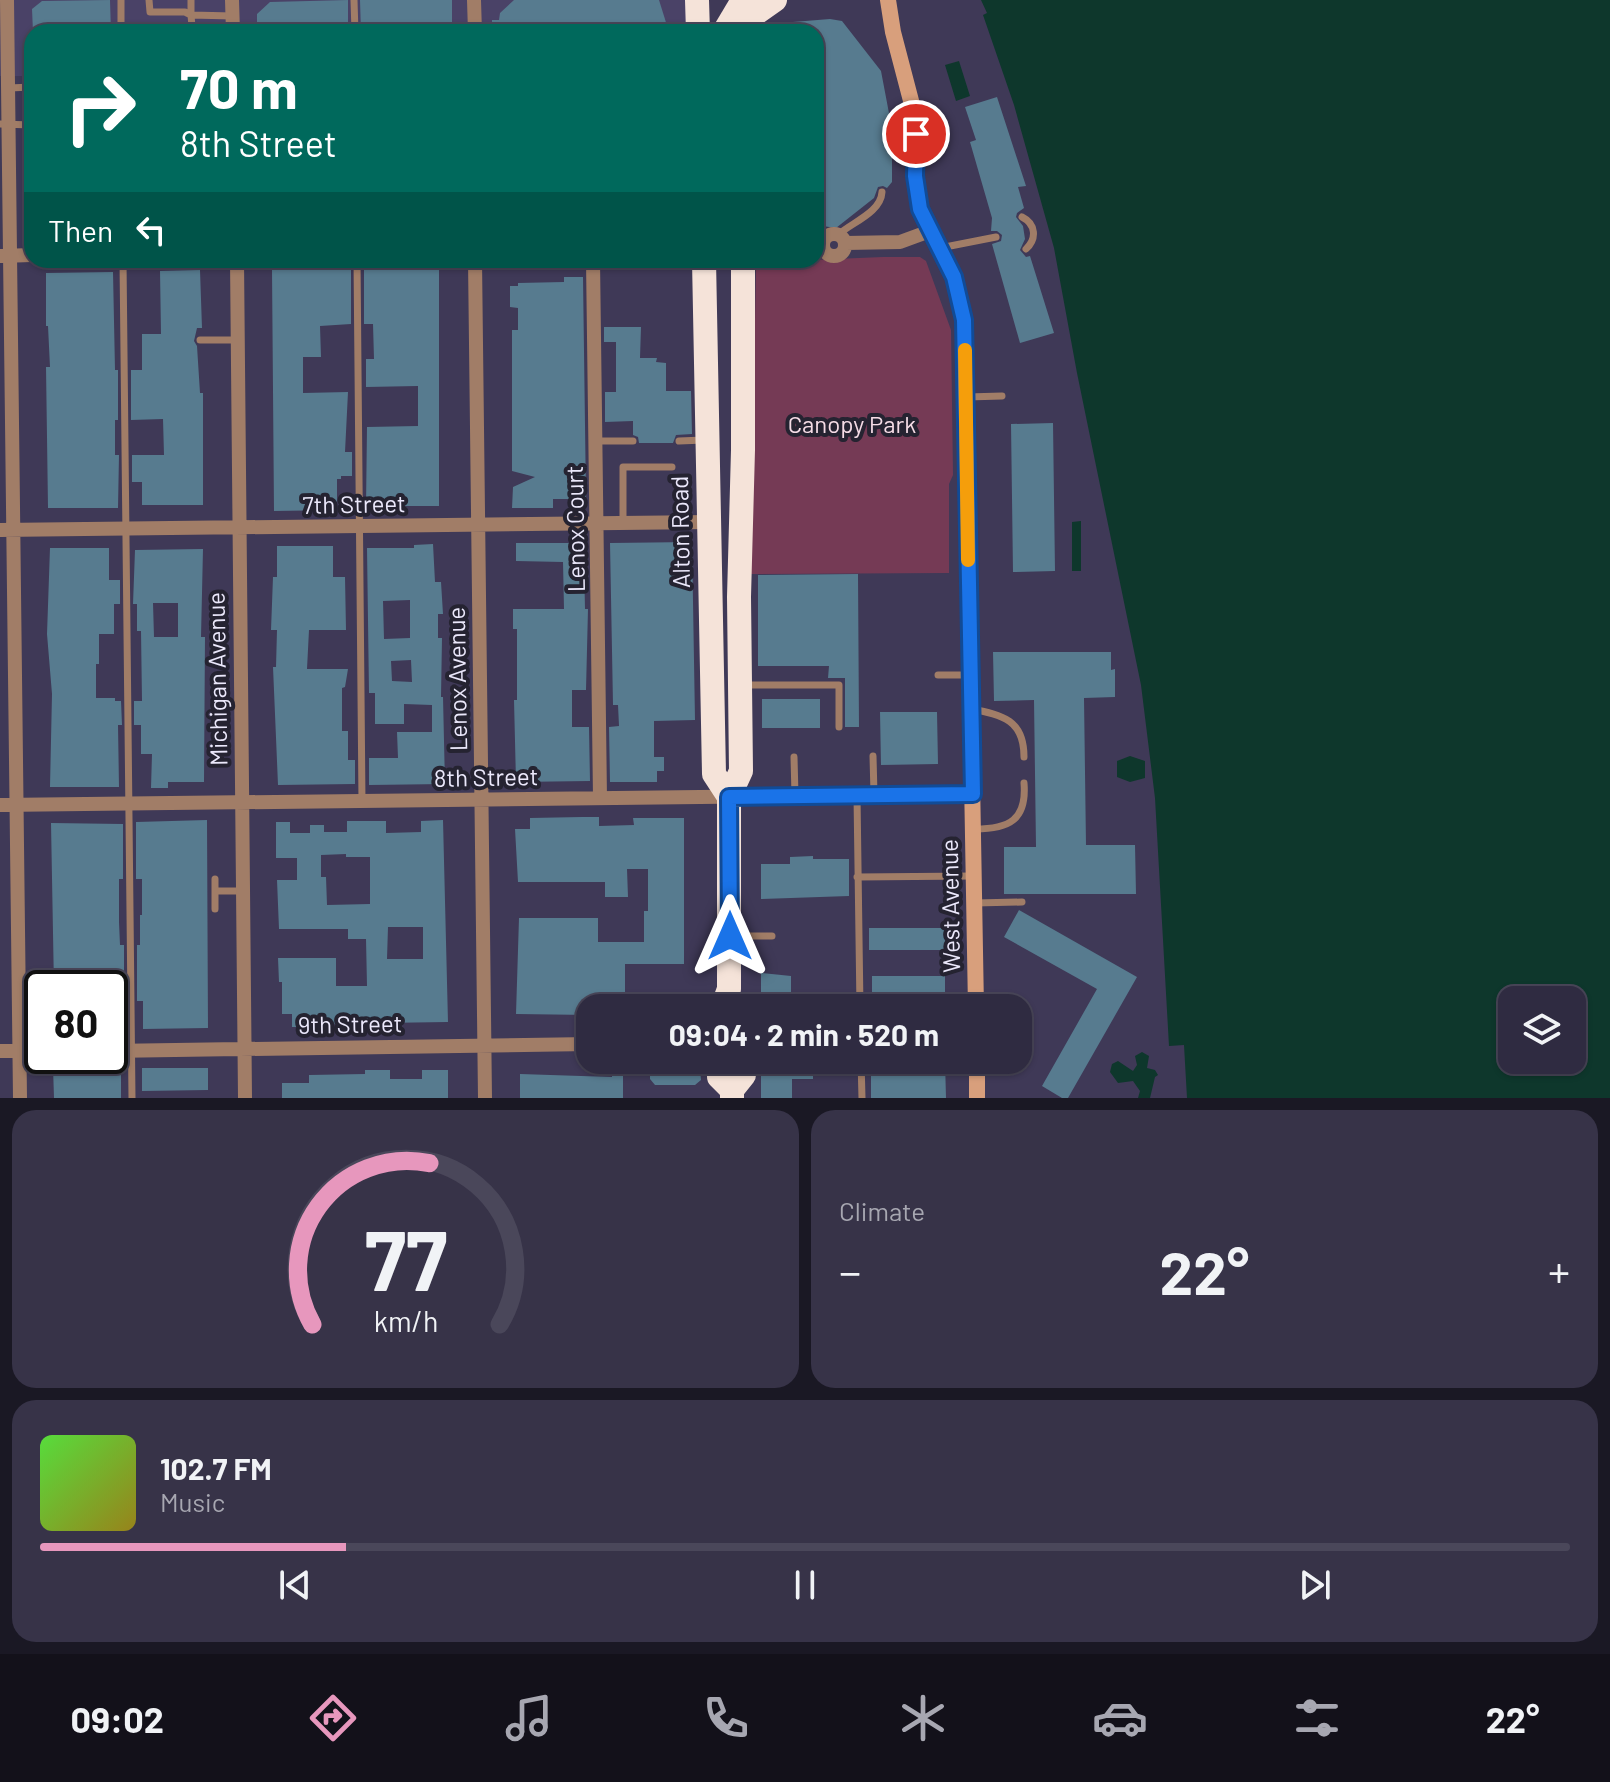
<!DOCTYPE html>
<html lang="en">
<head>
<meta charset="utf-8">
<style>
	:root { --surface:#2f2b41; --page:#373348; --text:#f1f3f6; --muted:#a7a7b1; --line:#4a475a; --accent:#e797bd }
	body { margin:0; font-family:Barlow,sans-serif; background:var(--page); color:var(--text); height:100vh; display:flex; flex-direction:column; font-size:30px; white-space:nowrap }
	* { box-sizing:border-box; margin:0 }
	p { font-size:26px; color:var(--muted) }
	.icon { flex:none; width:44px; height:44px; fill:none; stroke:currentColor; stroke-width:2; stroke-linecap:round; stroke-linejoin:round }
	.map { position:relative; height:1098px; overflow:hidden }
	.side { display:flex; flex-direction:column; gap:12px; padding:12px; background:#1a1824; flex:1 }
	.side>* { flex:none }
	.hud { position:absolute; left:24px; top:24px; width:800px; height:244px; border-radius:24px; box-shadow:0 2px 6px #0004,0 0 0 2px var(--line); background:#00695c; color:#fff; overflow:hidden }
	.fabs { position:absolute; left:1498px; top:986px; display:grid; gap:16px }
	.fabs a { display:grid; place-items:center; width:88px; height:88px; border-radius:16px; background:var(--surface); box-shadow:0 2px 6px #0004,0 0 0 2px var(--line); font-size:40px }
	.speed { position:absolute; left:24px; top:970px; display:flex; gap:16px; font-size:40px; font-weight:700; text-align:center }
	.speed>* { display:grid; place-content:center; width:104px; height:104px; border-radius:50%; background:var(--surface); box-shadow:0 2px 6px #0004,0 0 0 2px var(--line); line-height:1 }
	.speed .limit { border:4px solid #111; border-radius:12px; background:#fff; color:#111 }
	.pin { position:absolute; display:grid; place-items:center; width:68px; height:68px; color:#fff; margin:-34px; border:4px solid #fff; border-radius:50%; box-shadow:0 2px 8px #0007 }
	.me { position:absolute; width:88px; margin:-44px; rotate:0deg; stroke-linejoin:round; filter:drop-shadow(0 0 6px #0008) }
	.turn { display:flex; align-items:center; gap:28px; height:168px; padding:0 24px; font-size:36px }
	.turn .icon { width:104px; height:104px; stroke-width:2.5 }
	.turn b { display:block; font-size:56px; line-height:68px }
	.then { display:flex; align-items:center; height:76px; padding:0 24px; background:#0003; gap:16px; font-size:30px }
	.big { font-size:60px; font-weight:700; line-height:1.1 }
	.side .card { flex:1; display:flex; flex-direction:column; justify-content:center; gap:12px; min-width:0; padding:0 28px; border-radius:24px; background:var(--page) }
	.side .dial { align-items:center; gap:0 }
	.dial svg { height:208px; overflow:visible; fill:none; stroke:var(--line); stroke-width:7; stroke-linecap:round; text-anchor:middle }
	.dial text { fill:var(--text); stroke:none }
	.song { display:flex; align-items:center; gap:24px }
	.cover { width:96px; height:96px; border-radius:12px; background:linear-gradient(135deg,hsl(110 70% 55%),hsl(50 70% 35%)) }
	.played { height:8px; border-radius:4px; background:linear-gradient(90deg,var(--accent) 20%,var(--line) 20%) }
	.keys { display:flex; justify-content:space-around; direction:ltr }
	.heat { display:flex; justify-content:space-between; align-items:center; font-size:44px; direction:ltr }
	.side .tiles { flex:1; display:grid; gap:12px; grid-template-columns:1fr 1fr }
	.card:last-child { grid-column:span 2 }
	.trip { position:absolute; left:576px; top:994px; width:456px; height:80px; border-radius:24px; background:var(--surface); box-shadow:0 2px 6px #0004,0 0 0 2px var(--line); font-weight:700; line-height:80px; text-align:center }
	.tab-bar { display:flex; height:128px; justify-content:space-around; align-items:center; background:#13111a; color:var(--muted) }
	.tab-bar .icon { width:56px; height:56px }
	.tab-bar .active { color:var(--accent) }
	.tab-bar b { font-size:36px; color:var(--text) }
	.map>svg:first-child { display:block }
</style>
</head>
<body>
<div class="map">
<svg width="1610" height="1098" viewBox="0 0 1610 1098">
	<rect width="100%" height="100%" fill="#3f3957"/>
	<!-- built -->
	<path fill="#4a4267" d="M0 0H706L705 32H32V76H0Z"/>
	<!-- green -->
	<path fill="#753a55" d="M883 257H920L926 261 951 330 953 475 949 484V573L750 574 756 268 761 262Z"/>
	<!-- water -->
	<path fill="#0e372c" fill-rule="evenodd" d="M978 0H1610V1098H1187L1184 1045 1169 1046 1155 798 1141 685 1077 373 1054 248 1014 105 983 15 987 13 981 0ZM1512 1000H1572V1060H1512Z
		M959 61 970 96 956 101 945 65Z
		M1081 521V571H1072V522Z
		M1130 756 1145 761V778L1130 782 1117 777V761Z
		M1142 1052 1149 1056 1147 1068 1155 1070 1158 1075 1155 1077 1150 1098H1138L1140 1091 1133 1081 1118 1083 1110 1072 1112 1064 1118 1061 1133 1071 1137 1065 1135 1056Z"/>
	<!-- building -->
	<path fill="#577b8f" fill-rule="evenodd" d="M110 0 111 32H33L32 9 42 1Z
		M348 0V32H257V14L270 2Z
		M360 0H452V32H361Z
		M514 0H659L669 32H492V20H499L500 13Z
		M830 19 842 21 881 71 892 129V182L887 188 883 186 878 187 874 198 836 228 816 225V32H768V24Z
		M997 97 1026 186 1018 187 1024 208 1017 213 1016 217 1023 226 1025 239 1020 250 1026 257 1030 256 1054 333 1020 343 992 244 1001 241 1002 235 997 231H991L992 218 970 142 976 140 965 107Z
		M364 269H439V506H366L367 427 418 426V386L366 387V359H374L373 324H364Z
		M200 270 202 328H197L194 341 197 346 200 393H203V505H142V482H132V455H164L163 419 131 420V370H142V334H161L160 271Z
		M272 270H351V324L320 326 321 357H303V393L348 392 345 452H352V476H341V479H337V510L274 511Z
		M113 272 115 370H118V420H115V455H119L118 508H48L46 367H50L48 326H46V273Z
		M564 277H583L586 499H553V508H512L513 487 535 477 512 471V330H518V308L510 307V286H518V283L564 282Z
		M604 327H641L640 358H657L656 362 666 363V391H691L692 434 676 435 673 443H639L638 437 633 435V421L605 422V392H616V342H604Z
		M1053 423 1055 571 1013 572 1011 424Z
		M692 542 695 720 654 721V757H664V771H657V782H610L609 727 619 726 618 705H613L610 543Z
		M516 543H587V562H584L585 609H588L586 690H572V727H589L590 781 516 782 514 700H517V629H513V609H564L563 562 516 561Z
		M433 544 435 582H441L443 614H438V638H442L441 697H443L445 784 369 785V758H398L397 732H432V705L404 704V724H375V693H369L367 548H414V545ZM410 600V638L384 639 383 601ZM411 660 412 682 392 681 391 661Z
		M277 546H333V577H345L346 630H309L307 669H348L345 687 342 688V731H348V760H355V784L278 785 273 667H276L277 630H271L273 577H277Z
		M50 548H109V580H120V604H114V634H99V664H96V698H115V701H121L122 725H118L119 787H50L52 694 47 634Z
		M203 549 201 637H205L204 782H168V788H151L152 754H141V725H134V701H142L141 631H137V604H133L135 550ZM153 603H178V637H154Z
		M858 574 859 727H845V678H828L829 666H758V575Z
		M993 652H1111V670L1115 669V697L1084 698 1086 845H1135L1136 894H1004V847H1036L1034 700 994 701Z
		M762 699H820V728H762Z
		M880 712H937L938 764 881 765Z
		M582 817H599V826L634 825 633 818H684V964H625V1008H590V1015L516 1014 519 918H598V942H644V911H648V869H627L628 897H605V882H518L515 829H530V818Z
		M207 820 208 1028 143 1029V1001H137V945H140V915H142V879H136V822Z
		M443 820 448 1022 313 1024V1027H292V1014H282V982H279L278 958H336V986H367L366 939H348V929H279L277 880H297V858H276V822H290V833H310V825H324V832H347V821H386V833L421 832V821ZM346 854V857H370V904L327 905 326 877H321V855ZM388 927H423V959H387Z
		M51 823 123 824V879H119V922L120 945H124V1001H121L122 1031H110V988H54Z
		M813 856V859H849V896L761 899V864H790V857Z
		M1019 910 1137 977 1068 1098H1062L1042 1086 1097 989 1004 937Z
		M869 928H946L945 950H869Z
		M761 973 791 976V1007L761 1008Z
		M872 976H945V1008H872Z
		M761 1060H813V1079H792V1098H761Z
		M612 1061 623 1072V1098H520V1074L612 1077Z
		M871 1061H945L946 1098H871Z
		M650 1063H693L700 1069 701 1080 695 1085H655L650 1079Z
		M53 1067 121 1068V1098H54Z
		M142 1068H208V1090L142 1091Z
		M365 1070H390V1079H422V1070H448V1098H282V1083H309V1075L365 1074Z"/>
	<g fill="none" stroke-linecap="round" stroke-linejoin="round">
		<!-- lane -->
		<path stroke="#a17d67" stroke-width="7" d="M121 0V32
			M149 0 150 12H185L191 15V0
			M354 0 355 32
			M192 27 191 15 233 16
			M9 88 32 87
			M0 124 32 125
			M1022 217C1036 224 1037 239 1026 249
			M816 233 825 238
			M839 234C853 222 881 212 882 192
			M940 248 996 237
			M123 260 132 1098
			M357 260 362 802
			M200 340H238
			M967 397 1002 396
			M596 441H633
			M679 441 704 440
			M623 523V467H672
			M938 675H968
			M744 685H839V727
			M971 709C1003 715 1024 720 1024 757
			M873 756 874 794
			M794 757 795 795
			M857 796 860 1008
			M975 829C1009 829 1027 820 1024 783
			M857 877 972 876
			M215 891H242
			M975 903 1022 902
			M215 909V879
			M734 936H772
			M632 1060V1066
			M861 1060 862 1098"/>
		<!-- street -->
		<path stroke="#a17d67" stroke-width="14" d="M7 0 20 1098
			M232 0 233 32
			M474 0 475 32
			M823 245a11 11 0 1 1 22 0a11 11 0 1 1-22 0Z
			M846 243 900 242 930 231
			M0 256 32 255
			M237 260 245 1098
			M475 260 485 1098
			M593 260 600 798
			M0 530 709 522
			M0 805 973 794
			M0 1051H42
			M110 1051 590 1044"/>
		<!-- secondary -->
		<path stroke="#d89f7c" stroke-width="16" d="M888 0 893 32 915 116V176L920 209 954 277 964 320 976 1008
			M977 1060V1098"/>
		<!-- highway -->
		<path stroke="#f5e3d9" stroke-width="24" d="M697 0 698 32
			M741 32 752 16 775 0
			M704 260 714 774 729 797
			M722 1008 729 989V797L741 771 739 597 743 450V260
			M719 1060V1077L732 1090
			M732 1098V1090L744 1075V1060"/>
		<!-- highway-bridge -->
		<path stroke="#f5e3d9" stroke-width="24" d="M724 32 743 0"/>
	</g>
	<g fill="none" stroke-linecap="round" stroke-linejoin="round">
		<defs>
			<path id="route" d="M730 936 729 797 973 794 964 320 954 277 920 209 915 176 916 134"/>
		</defs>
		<!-- route casing -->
		<use href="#route" stroke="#114b97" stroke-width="20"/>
		<!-- route -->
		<use href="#route" stroke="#1a73e8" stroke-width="14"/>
		<!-- slow -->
		<path stroke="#f59e0b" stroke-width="14" d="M965 350 968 560"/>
	</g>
	<g text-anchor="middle" stroke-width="8" stroke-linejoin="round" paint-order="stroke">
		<!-- park labels -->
		<g font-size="24" fill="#f5dce6" stroke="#252331">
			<text x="852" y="433">Canopy Park</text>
		</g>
		<!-- street labels -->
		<g font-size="24" fill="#ebe8fb" stroke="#252331">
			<text transform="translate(354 505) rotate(-1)" y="8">7th Street</text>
			<text transform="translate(576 529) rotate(-91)" y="8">Lenox Court</text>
			<text transform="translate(681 532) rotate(-91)" y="8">Alton Road</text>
			<text transform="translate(218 679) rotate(-91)" y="8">Michigan Avenue</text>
			<text transform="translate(458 679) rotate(-91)" y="8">Lenox Avenue</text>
			<text transform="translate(486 778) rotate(-1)" y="8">8th Street</text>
			<text transform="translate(951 906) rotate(-91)" y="8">West Avenue</text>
			<text transform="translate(350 1025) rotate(-1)" y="8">9th Street</text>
		</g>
	</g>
</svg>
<div class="fabs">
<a><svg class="icon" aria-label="layers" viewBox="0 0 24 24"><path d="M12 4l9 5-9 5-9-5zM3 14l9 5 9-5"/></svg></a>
</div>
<div class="speed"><div class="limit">80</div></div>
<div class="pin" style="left:916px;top:134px;background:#d93025"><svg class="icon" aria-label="arrive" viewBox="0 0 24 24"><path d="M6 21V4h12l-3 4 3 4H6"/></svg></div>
<svg class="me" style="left:730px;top:936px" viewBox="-20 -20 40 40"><path d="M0-17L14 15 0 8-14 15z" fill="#1a73e8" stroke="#fff" stroke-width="4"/></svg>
<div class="trip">09:04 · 2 min · 520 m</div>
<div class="hud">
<div class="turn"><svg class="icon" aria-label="right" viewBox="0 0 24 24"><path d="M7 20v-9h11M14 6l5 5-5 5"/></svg><div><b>70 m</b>8th Street</div></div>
<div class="then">Then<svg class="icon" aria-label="left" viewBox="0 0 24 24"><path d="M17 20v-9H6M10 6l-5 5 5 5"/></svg></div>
</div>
</div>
<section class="side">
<div class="tiles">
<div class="card dial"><svg viewBox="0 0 100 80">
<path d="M14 69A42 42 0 1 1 86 69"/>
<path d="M14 69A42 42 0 0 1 59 7" stroke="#e797bd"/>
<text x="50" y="56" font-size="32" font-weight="700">77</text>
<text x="50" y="72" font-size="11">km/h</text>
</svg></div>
<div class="card"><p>Climate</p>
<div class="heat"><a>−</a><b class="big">22°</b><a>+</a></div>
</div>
<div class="card">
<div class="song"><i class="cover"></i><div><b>102.7 FM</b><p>Music</p></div></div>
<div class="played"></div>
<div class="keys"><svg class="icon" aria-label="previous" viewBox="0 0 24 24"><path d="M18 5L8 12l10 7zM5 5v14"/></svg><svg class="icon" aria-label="pause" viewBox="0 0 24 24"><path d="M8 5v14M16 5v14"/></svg><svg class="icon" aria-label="next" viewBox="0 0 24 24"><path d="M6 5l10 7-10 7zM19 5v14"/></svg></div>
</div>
</div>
</section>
<nav class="tab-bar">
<b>09:02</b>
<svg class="icon active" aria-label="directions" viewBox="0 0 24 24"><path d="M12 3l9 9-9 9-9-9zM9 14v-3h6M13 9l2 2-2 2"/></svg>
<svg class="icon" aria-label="music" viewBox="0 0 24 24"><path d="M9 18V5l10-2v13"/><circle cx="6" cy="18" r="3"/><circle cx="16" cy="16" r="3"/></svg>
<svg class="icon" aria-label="phone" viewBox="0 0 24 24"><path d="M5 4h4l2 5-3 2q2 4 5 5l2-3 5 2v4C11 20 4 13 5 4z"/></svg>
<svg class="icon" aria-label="climate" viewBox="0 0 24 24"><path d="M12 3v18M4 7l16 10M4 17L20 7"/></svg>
<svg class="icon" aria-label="car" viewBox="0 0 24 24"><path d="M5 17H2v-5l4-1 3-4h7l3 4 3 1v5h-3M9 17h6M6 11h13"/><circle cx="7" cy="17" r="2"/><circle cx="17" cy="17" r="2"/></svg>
<svg class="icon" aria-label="filters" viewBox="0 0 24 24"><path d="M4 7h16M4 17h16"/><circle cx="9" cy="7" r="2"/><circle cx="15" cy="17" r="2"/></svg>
<b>22°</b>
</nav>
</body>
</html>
